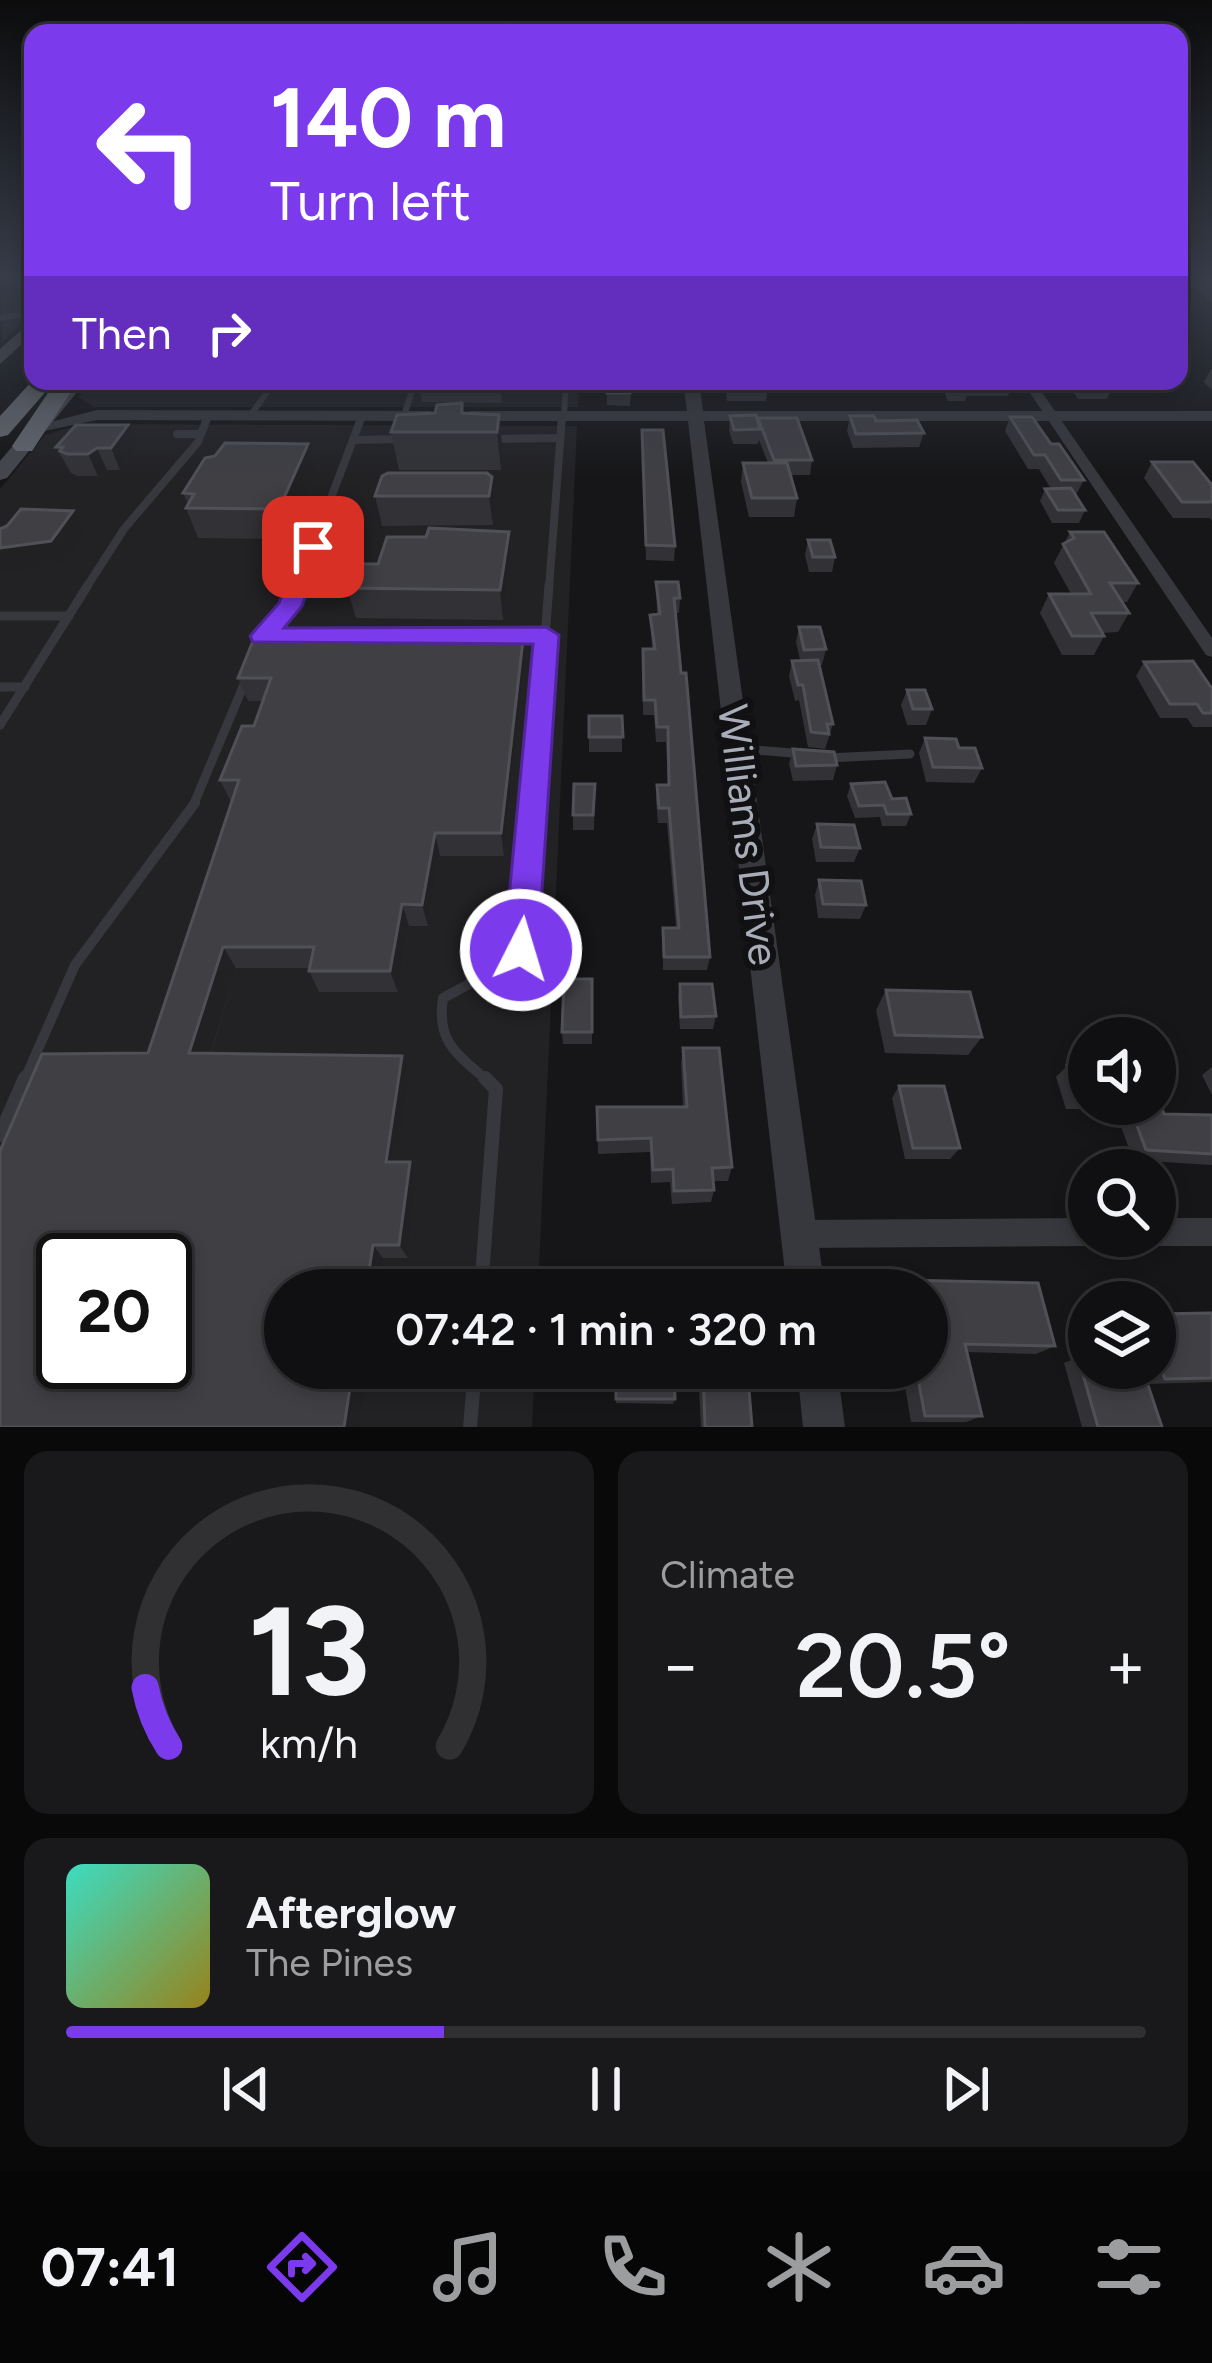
<!DOCTYPE html>
<html lang="en">
<head>
<meta charset="utf-8">
<style>
	:root { --surface:#101012; --page:#19191b; --text:#f1f3f6; --muted:#9c9d9f; --line:#303032; --accent:#7c3aed }
	body { margin:0; font-family:Figtree,sans-serif; background:var(--page); color:var(--text); height:100vh; display:flex; flex-direction:column; font-size:45px; white-space:nowrap }
	* { box-sizing:border-box; margin:0 }
	p { font-size:39px; color:var(--muted) }
	.icon { flex:none; width:66px; height:66px; fill:none; stroke:currentColor; stroke-width:2; stroke-linecap:round; stroke-linejoin:round }
	.map { position:relative; height:1427px; overflow:hidden }
	.side { display:flex; flex-direction:column; gap:24px; padding:24px; background:#09090a; flex:1 }
	.side>* { flex:none }
	.hud { position:absolute; left:24px; top:24px; width:1164px; height:366px; border-radius:24px; box-shadow:0 6px 18px #0003,0 0 0 3px var(--line); background:#7c3aed; color:#fff; overflow:hidden }
	.buttons { position:absolute; left:1068px; top:1017px; display:grid; gap:24px }
	.buttons a { display:grid; place-items:center; width:108px; height:108px; border-radius:50%; background:var(--surface); box-shadow:0 6px 18px #0003,0 0 0 3px var(--line); font-size:60px }
	.speed { position:absolute; left:36px; top:1233px; display:flex; gap:24px; font-size:60px; font-weight:700; text-align:center }
	.speed>* { display:grid; place-content:center; width:156px; height:156px; border-radius:50%; background:var(--surface); box-shadow:0 6px 18px #0003,0 0 0 3px var(--line); line-height:1 }
	.speed .limit { border:6px solid #111; border-radius:18px; background:#fff; color:#111 }
	.pin { position:absolute; display:grid; place-items:center; width:102px; height:102px; color:#fff; margin:-51px; border-radius:24px; box-shadow:0 6px 18px #0006 }
	.me { position:absolute; width:132px; margin:-66px; rotate:5deg; stroke-linejoin:round; filter:drop-shadow(0 0 9px #0008) }
	.turn { display:flex; align-items:center; gap:42px; height:252px; padding:0 48px; font-size:54px }
	.turn .icon { width:156px; height:156px; stroke-width:2.5 }
	.turn b { display:block; font-size:84px; line-height:102px }
	.then { display:flex; align-items:center; height:114px; padding:0 48px; background:#0003; gap:24px; font-size:45px }
	.big { font-size:90px; font-weight:600; line-height:1.1 }
	.side .widget { flex:1; display:flex; flex-direction:column; justify-content:center; gap:18px; min-width:0; padding:0 42px; border-radius:24px; background:var(--page) }
	.side .dial { align-items:center; gap:0 }
	.dial svg { height:312px; overflow:visible; fill:none; stroke:var(--line); stroke-width:7; stroke-linecap:round; text-anchor:middle }
	.dial text { fill:var(--text); stroke:none }
	.song { display:flex; align-items:center; gap:36px }
	.cover { width:144px; height:144px; border-radius:18px; background:linear-gradient(135deg,hsl(170 70% 55%),hsl(50 70% 35%)) }
	.played { height:12px; border-radius:6px; background:linear-gradient(90deg,var(--accent) 35%,var(--line) 35%) }
	.keys { display:flex; justify-content:space-around; direction:ltr }
	.heat { display:flex; justify-content:space-between; align-items:center; font-size:66px; direction:ltr }
	.side .tiles { flex:1; display:grid; gap:24px; grid-template-columns:1fr 1fr }
	.widget:last-child { grid-column:span 2 }
	.trip { position:absolute; left:264px; top:1269px; width:684px; height:120px; border-radius:60px; background:var(--surface); box-shadow:0 6px 18px #0003,0 0 0 3px var(--line); font-weight:600; line-height:120px; text-align:center }
	.dock { display:flex; height:192px; justify-content:space-around; align-items:center; background:#060607; color:var(--muted) }
	.dock .icon { width:84px; height:84px }
	.dock .on { color:var(--accent) }
	.dock b { font-size:54px; color:var(--text) }
	.map>svg:first-child { display:block }
</style>
</head>
<body>
<div class="map">
<svg width="1212" height="1427" viewBox="0 0 1212 1427">
	<rect width="100%" height="100%" fill="#161618"/>
	<!-- built -->
	<path fill="#222225" fill-rule="evenodd" d="M0 278H33V312L2 342Z
		M92 381H579L578 407H94L78 397Z
		M82 424 577 426 538 1290H285V1368H535L532 1427H0V489L45 435ZM63 1260H165V1362H63Z"/>
	<g fill="none" stroke-linecap="round" stroke-linejoin="round">
		<!-- service-far4 -->
		<path stroke="#37383d" stroke-width="6" d="M0 318 33 313
			M250 416 275 381
			M404 416 415 381
			M564 416 566 381"/>
		<!-- service-far3 -->
		<path stroke="#37383d" stroke-width="8" d="M177 434H201
			M495 439 559 438
			M353 440 402 439
			M86 588 124 529 198 442 208 416
			M297 588 362 416
			M549 588 562 416"/>
		<!-- service-far2 -->
		<path stroke="#37383d" stroke-width="9" d="M0 616H69
			M260 644 290 606 298 585
			M0 687H25
			M0 725 88 585
			M743 749 804 754
			M827 758 910 754
			M193 806 245 682
			M532 806 549 585"/>
		<!-- service-far1 -->
		<path stroke="#37383d" stroke-width="10" d="M24 1081 75 965 195 803
			M488 1081C457 1054 436 1042 443 998L503 966 521 950 532 803"/>
		<!-- service -->
		<path stroke="#37383d" stroke-width="14" d="M0 1135 25 1078
			M481 1290 496 1089 485 1078
			M470 1427 475 1368"/>
		<!-- minor -->
		<path fill="#37383d" fill-rule="evenodd" d="M1022 381H1034L1212 638V657L1206 655Z
			M1089 1218V1236H1101L1099 1242 1089 1246 799 1248 789 1244 785 1234 789 1224 799 1220Z
			M1155 1218H1212V1246H1155L1145 1242 1143 1236H1155Z"/>
		<!-- tertiary -->
		<path fill="#37383d" fill-rule="evenodd" d="M683 381H699L703 411H1212V421H704L825 1290H787L688 421H470L462 416 470 411H687Z
			M97 410 430 411 438 416 430 421 97 420 39 432 31 427Z
			M797 1368H837L845 1427H803Z"/>
		<!-- secondary -->
		<path fill="#45474d" fill-rule="evenodd" d="M33 320V334L0 364V349Z
			M68 381H86L7 478 0 480V461Z"/>
		<!-- motorway -->
		<path fill="#63666e" fill-rule="evenodd" d="M33 380 55 381 8 435 0 437V416Z
			M56 381H78L32 451H16L12 446Z"/>
	</g>
	<!-- wall -->
	<path fill="#323236" d="M1183 278H1212V303Z
		M1211 369H1212V390L1204 382Z
		M125 381H183L177 389 129 390Z
		M418 381H505L502 403 422 402Z
		M607 381H631L630 406 607 405Z
		M636 381H660V389H636Z
		M725 381H766L768 388 766 401H727Z
		M940 381H1013V382L1008 396H967L965 401H948Z
		M1066 381H1110L1113 385 1107 399H1078Z
		M463 413 499 415 503 454 501 470H399L391 432Z
		M730 416 758 421 812 460 810 475H791L797 498 794 517H749L741 482 743 463H768L759 440 758 444H733L729 430Z
		M850 416 876 421 924 433 919 447 853 448 847 431Z
		M1010 417 1084 480 1076 495 1085 510 1079 523H1052L1040 501 1045 489H1051L1039 469H1028L1005 431Z
		M642 430 675 546 674 561 646 560Z
		M137 446 120 470H107L98 476H77L71 473 56 447Z
		M1152 462 1212 485V521L1210 518H1173L1144 478Z
		M316 473 288 539 198 538 186 508 188 504 183 493Z
		M492 477 495 506 493 525 382 526 375 496Z
		M509 532 512 562 503 620 356 618 347 588 378 564 426 537Z
		M1070 532 1138 583 1127 602H1122L1129 613 1118 632 1102 633 1104 636 1094 655H1062L1040 613 1049 594H1071L1054 563Z
		M808 540 835 557 832 572H809L805 555Z
		M656 582 680 598 679 613H676L710 957 707 970H663V928H676L667 823H658L656 800 657 785H668L666 742H656L654 715H643V664L652 649 650 615 657 614Z
		M799 627 826 649 822 665H819L833 724 825 749 808 747 799 700 795 701 789 676 792 661 800 660 796 642Z
		M524 631 526 655 504 856H440L428 926H409L398 992H319L309 971 310 968H236L211 1054 410 1074 397 1162H410L418 1178 408 1258H383L378 1290H285L148 1053 231 802 220 780 254 726 263 701H248L238 678 294 636Z
		M1144 662 1212 689V727H1193L1187 718H1160L1136 676Z
		M907 690 932 709 926 725H907L901 705Z
		M589 716H622V752H589Z
		M925 738 959 748 982 768 974 783 926 782 919 753Z
		M793 749 837 765 833 780 793 781 789 764Z
		M595 784 594 830H573V815Z
		M851 784 892 799 911 814 906 826H882L880 817 855 818 847 796Z
		M817 824 860 848 854 862H816L812 839Z
		M819 880 866 905 860 919 818 918 815 895Z
		M592 979V1044H563L562 1032Z
		M680 984 716 1016 713 1029H680L678 997Z
		M886 990 982 1037 968 1055 885 1053 876 1010Z
		M683 1048 732 1167 728 1181H713L714 1190 711 1202 672 1204 670 1182 651 1183 650 1152 598 1154 597 1107H683L681 1064Z
		M1067 1066H1089V1104H1108L1101 1109H1066L1056 1077Z
		M1212 1067V1095L1202 1075Z
		M899 1086 960 1148 950 1159H905L892 1098Z
		M1113 1104H1155L1164 1114 1212 1115V1165L1133 1160Z
		M900 1280 1038 1283 1055 1346 1036 1354 967 1352 982 1416 966 1422H911L902 1368H927V1290H889Z
		M1212 1313V1382L1148 1384 1142 1368H1155V1314Z
		M1078 1357 1126 1382 1162 1427H1082L1064 1363Z
		M698 1368H724V1377L752 1427H701Z
		M616 1371 675 1399 673 1404 616 1403Z"/>
	<!-- shaded-wall -->
	<path fill="#212124" d="M500 381H505L502 403Z
		M499 415 503 454 501 470 497 432Z
		M128 425 137 446 120 470 111 448Z
		M308 444 316 473 288 539 279 509Z
		M97 448 107 470 98 476 88 454Z
		M492 477 495 506 493 525 489 496Z
		M73 511 84 534 64 564 0 572V548Z
		M509 532 512 562 503 620 500 590Z
		M524 631 526 655 504 856 501 833Z
		M435 833 440 856 428 926 422 905Z
		M402 904 409 926 398 992 390 971Z
		M223 947 236 968 205 1072 189 1053Z
		M402 1056 410 1074 395 1178 386 1162Z
		M410 1162 418 1178 408 1258 399 1245Z
		M373 1245 383 1258 378 1290H366Z
		M353 1368H366L358 1427H344Z"/>
	<!-- building -->
	<path fill="#3f3f44" stroke="#4f5156" stroke-width="3" fill-rule="evenodd" d="M607 381H631L630 393H607Z
		M727 381H766L768 388H729Z
		M950 381H1013V382H967L970 387H952Z
		M1082 381H1110L1113 385H1084Z
		M462 403V413L499 415 497 432H391L397 415 435 413 437 405Z
		M756 415 760 429 734 430 730 416Z
		M850 416H874L876 421 917 420 924 433 856 434Z
		M1010 417H1032L1051 444H1059L1084 480H1061L1045 455H1034Z
		M758 418H797L812 460H774Z
		M76 425H128L111 448H97L88 454H67L60 451 63 447H56Z
		M642 430H663L675 546 646 545Z
		M225 443 308 444 279 509 186 508 194 494 183 493 205 458 215 456Z
		M1152 462H1193L1212 485V502H1182Z
		M743 463H787L797 498H752Z
		M388 473H487L492 477 489 496H375L382 476Z
		M1071 488 1085 510H1058L1045 489Z
		M21 509 73 511 51 541 0 548V529L7 526Z
		M429 528 509 532 500 590 347 588 356 564H378L387 537H426Z
		M1070 532H1104L1138 583H1110L1129 613H1091L1104 636H1072L1049 594H1091L1063 544 1074 538Z
		M808 540H830L835 557H813Z
		M656 582H678L680 598H674L681 673H686L710 957H664L663 928H679L669 808H659L657 785H669L668 727H657L655 700H644L643 649H655L650 615 660 614Z
		M799 627H820L826 649 804 650Z
		M297 630 524 631 501 833H435L422 905 402 904 390 971H309L314 947H223L189 1053 402 1056 386 1162H410L399 1245H373L366 1290H285V1368H353L344 1427H0V1151L42 1054 148 1053 239 780H220L242 726H254L271 678H238L255 636H294ZM63 1260H165V1362H63Z
		M818 660 833 724H827L829 734 811 732 803 685H798L792 661Z
		M1193 661 1212 689V713H1203L1197 704H1170L1144 662Z
		M907 690H925L932 709H913Z
		M589 716H622L623 737H589Z
		M925 738 956 739 959 748H975L982 768 933 767Z
		M793 749 834 752 837 765 796 766Z
		M885 782 892 799 906 798 911 814H887L884 805 859 806 851 784Z
		M574 784H595L593 815H573Z
		M817 824 854 825 860 848 821 847Z
		M819 880 861 881 866 905 823 904Z
		M564 979H592V1032H562Z
		M680 984H712L716 1016 681 1017Z
		M886 990 970 992 982 1037 895 1035Z
		M683 1048H719L732 1167 712 1168 714 1190 674 1191 673 1169 653 1170 651 1138 598 1140 597 1107H687Z
		M1067 1066H1089V1097H1078Z
		M899 1086H944L960 1148H913Z
		M1156 1092 1164 1114 1212 1115V1154L1146 1150 1129 1104H1155Z
		M900 1280 1038 1283 1055 1346 965 1344 982 1416H925L916 1368H927V1290H902Z
		M667 1285H742V1290H667Z
		M1212 1313V1378L1165 1379 1155 1353V1314Z
		M1078 1357H1089V1368H1122L1126 1382H1147L1162 1427H1098Z
		M703 1368H724V1377H748L752 1427H705Z
		M616 1371 674 1372 675 1399H616Z"/>
	<!-- sky -->
	<linearGradient id="sky" x2="0" y2="1"><stop stop-color="#0c0c0d"/><stop offset="0.58" stop-color="#363c48"/><stop offset="1" stop-color="#363c48" stop-opacity="0"/></linearGradient>
	<rect width="1212" height="478" fill="url(#sky)"/>
	<!-- route -->
	<path fill="#7c3aed" stroke="#51269a" stroke-width="3" d="M313 540 324 547 302 606 284 628 546 627 559 635 538 950 533 961 521 966 509 961 504 950 533 644 253 642 250 636 279 603 302 547Z"/>
	<g text-anchor="middle" stroke-width="12" stroke-linejoin="round" paint-order="stroke">
		<!-- street labels -->
		<g font-size="42" fill="#a8adb8" stroke="#111113">
			<text transform="translate(749 835) rotate(83)" y="15">Williams Drive</text>
		</g>
	</g>
</svg>
<div class="buttons">
<a><svg class="icon" aria-label="sound" viewBox="0 0 24 24"><path d="M4 9h4l5-4v14l-5-4H4zM17 9q2 3 0 6"/></svg></a>
<a><svg class="icon" aria-label="search" viewBox="0 0 24 24"><circle cx="10" cy="10" r="6"/><path d="M15 15l6 6"/></svg></a>
<a><svg class="icon" aria-label="layers" viewBox="0 0 24 24"><path d="M12 4l9 5-9 5-9-5zM3 14l9 5 9-5"/></svg></a>
</div>
<div class="speed"><div class="limit">20</div></div>
<div class="pin" style="left:313px;top:547px;background:#d93025"><svg class="icon" aria-label="arrive" viewBox="0 0 24 24"><path d="M6 21V4h12l-3 4 3 4H6"/></svg></div>
<svg class="me" style="left:521px;top:950px" viewBox="-20 -20 40 40"><circle r="17" fill="#7c3aed" stroke="#fff" stroke-width="3"/><path d="M0-11L8 9 0 5-8 9z" fill="#fff"/></svg>
<div class="trip">07:42 · 1 min · 320 m</div>
<div class="hud">
<div class="turn"><svg class="icon" aria-label="left" viewBox="0 0 24 24"><path d="M17 20v-9H6M10 6l-5 5 5 5"/></svg><div><b>140 m</b>Turn left</div></div>
<div class="then">Then<svg class="icon" aria-label="right" viewBox="0 0 24 24"><path d="M7 20v-9h11M14 6l5 5-5 5"/></svg></div>
</div>
</div>
<section class="side">
<div class="tiles">
<div class="widget dial"><svg viewBox="0 0 100 80">
<path d="M14 69A42 42 0 1 1 86 69"/>
<path d="M14 69A42 42 0 0 1 8 54" stroke="#7c3aed"/>
<text x="50" y="56" font-size="32" font-weight="700">13</text>
<text x="50" y="72" font-size="11">km/h</text>
</svg></div>
<div class="widget"><p>Climate</p>
<div class="heat"><a>−</a><b class="big">20.5°</b><a>+</a></div>
</div>
<div class="widget">
<div class="song"><i class="cover"></i><div><b>Afterglow</b><p>The Pines</p></div></div>
<div class="played"></div>
<div class="keys"><svg class="icon" aria-label="previous" viewBox="0 0 24 24"><path d="M18 5L8 12l10 7zM5 5v14"/></svg><svg class="icon" aria-label="pause" viewBox="0 0 24 24"><path d="M8 5v14M16 5v14"/></svg><svg class="icon" aria-label="next" viewBox="0 0 24 24"><path d="M6 5l10 7-10 7zM19 5v14"/></svg></div>
</div>
</div>
</section>
<nav class="dock">
<b>07:41</b>
<svg class="icon on" aria-label="directions" viewBox="0 0 24 24"><path d="M12 3l9 9-9 9-9-9zM9 14v-3h6M13 9l2 2-2 2"/></svg>
<svg class="icon" aria-label="music" viewBox="0 0 24 24"><path d="M9 18V5l10-2v13"/><circle cx="6" cy="18" r="3"/><circle cx="16" cy="16" r="3"/></svg>
<svg class="icon" aria-label="phone" viewBox="0 0 24 24"><path d="M5 4h4l2 5-3 2q2 4 5 5l2-3 5 2v4C11 20 4 13 5 4z"/></svg>
<svg class="icon" aria-label="climate" viewBox="0 0 24 24"><path d="M12 3v18M4 7l16 10M4 17L20 7"/></svg>
<svg class="icon" aria-label="car" viewBox="0 0 24 24"><path d="M5 17H2v-5l4-1 3-4h7l3 4 3 1v5h-3M9 17h6M6 11h13"/><circle cx="7" cy="17" r="2"/><circle cx="17" cy="17" r="2"/></svg>
<svg class="icon" aria-label="filters" viewBox="0 0 24 24"><path d="M4 7h16M4 17h16"/><circle cx="9" cy="7" r="2"/><circle cx="15" cy="17" r="2"/></svg>
</nav>
</body>
</html>
